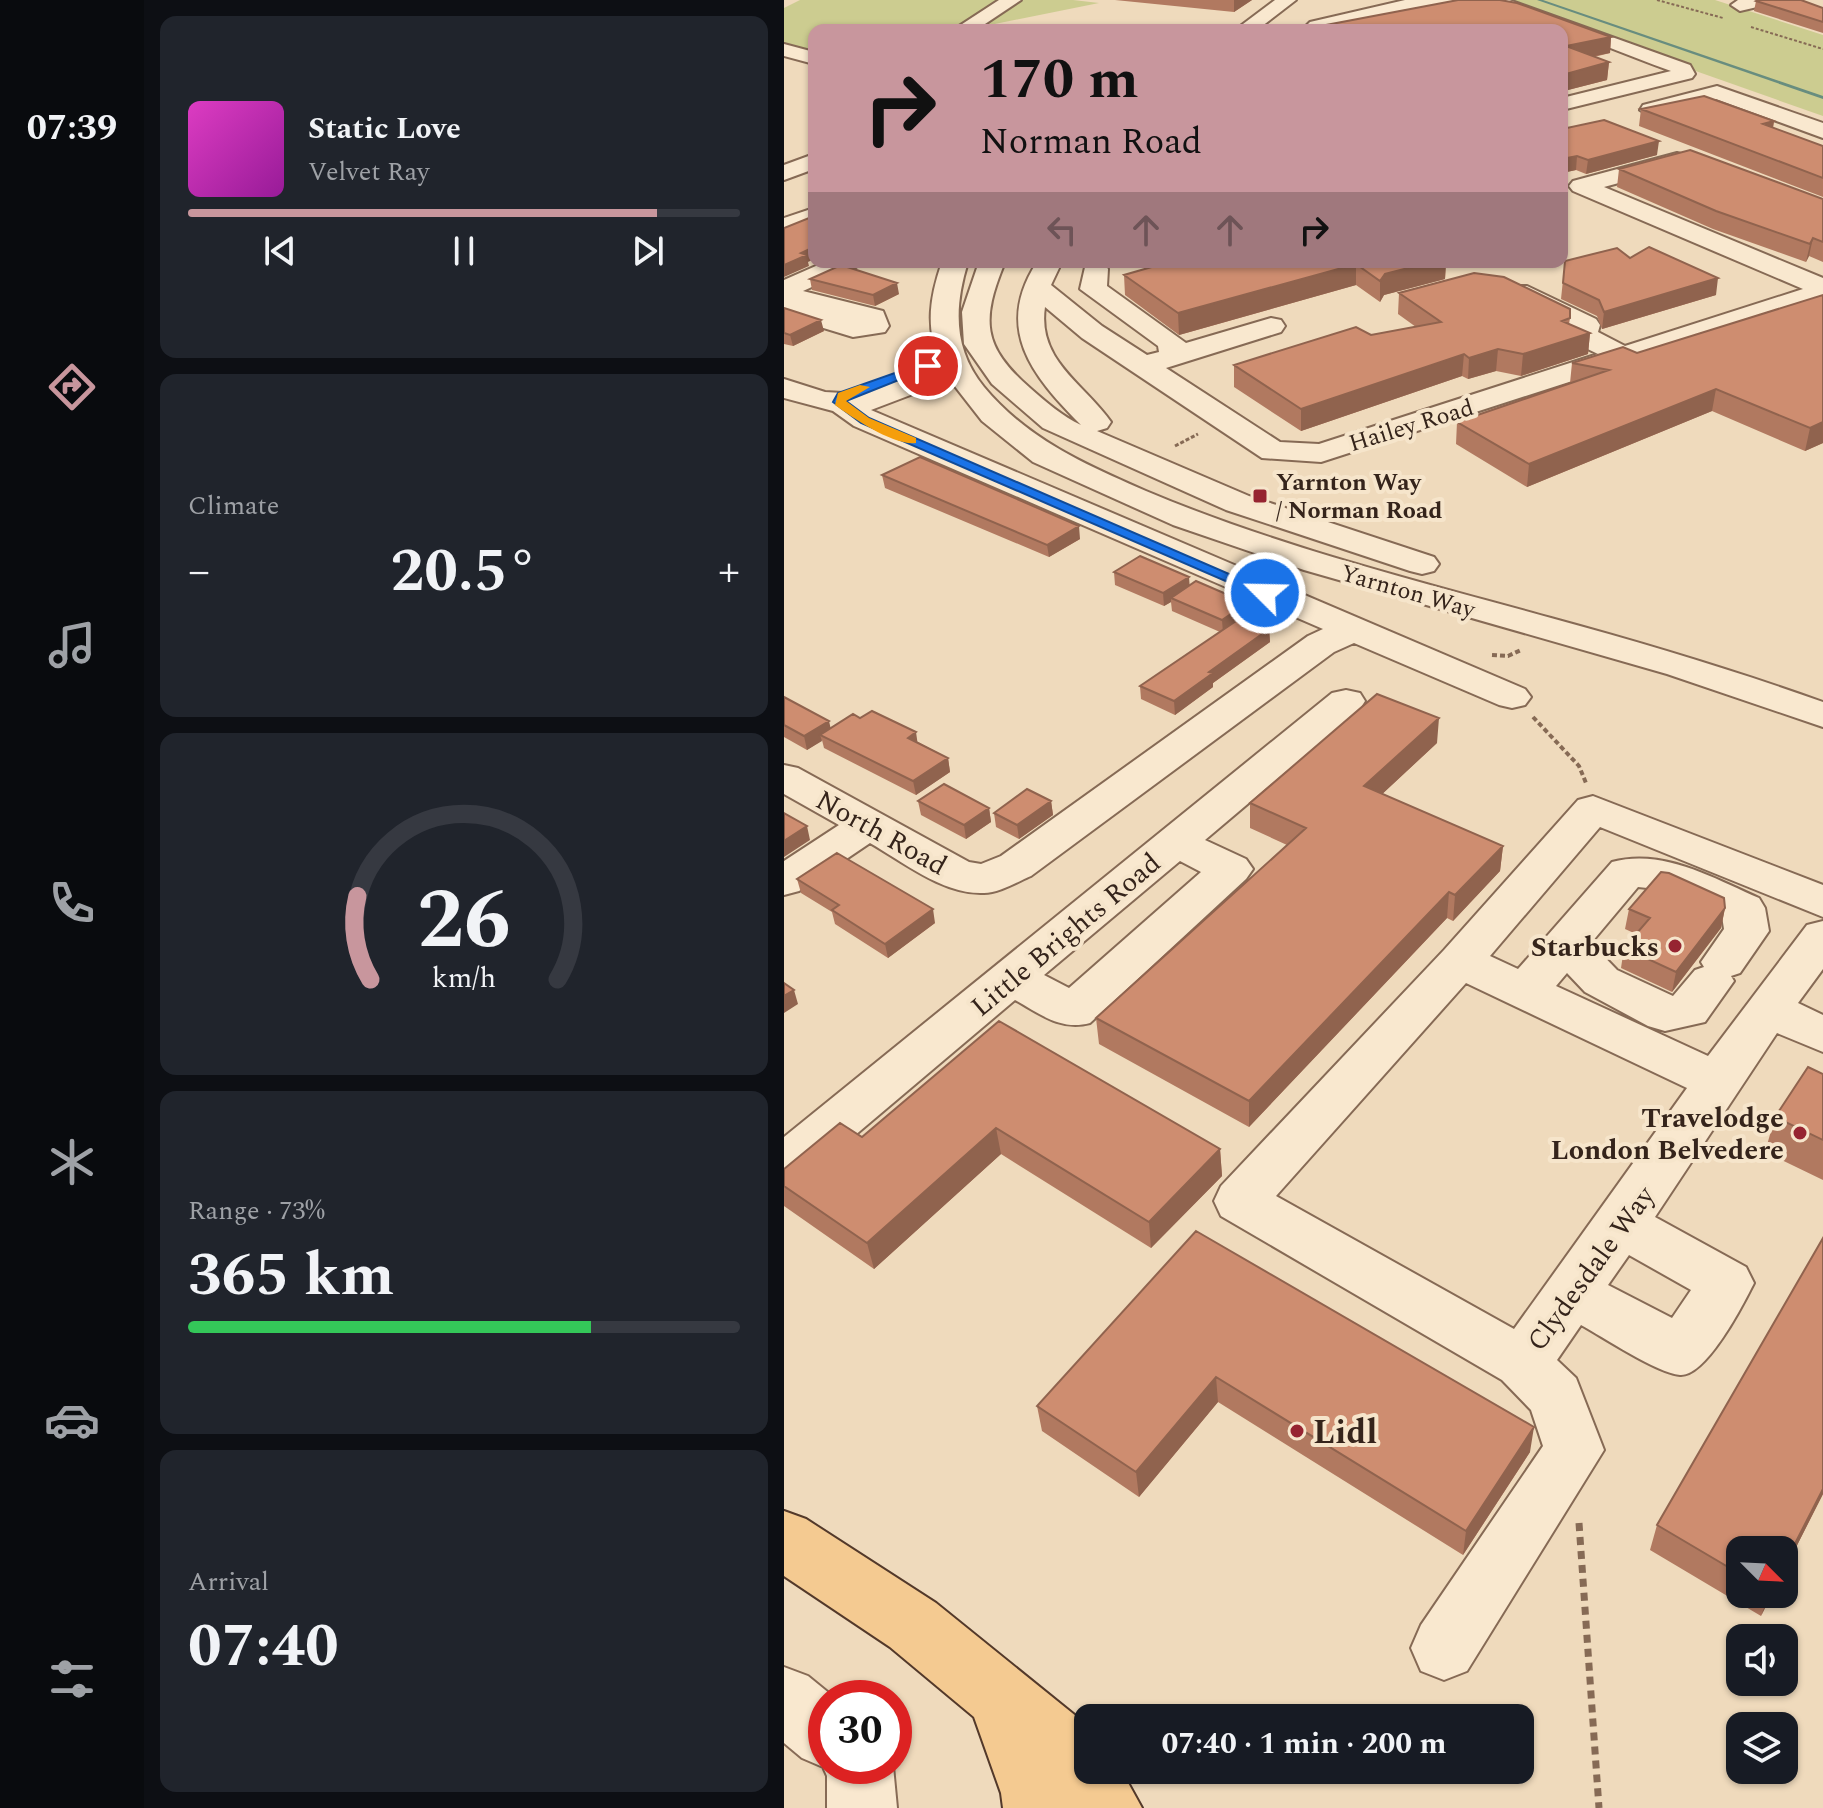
<!DOCTYPE html>
<html lang="en">
<head>
<meta charset="utf-8">
<style>
	:root { --surface:#171b24; --page:#20242c; --text:#f1f3f6; --muted:#9ea1a6; --line:#363941; --accent:#c8969d }
	body { margin:0; font-family:Spectral,serif; background:var(--page); color:var(--text); height:100vh; display:flex; flex-direction:column; font-size:30px; white-space:nowrap }
	* { box-sizing:border-box; margin:0 }
	p { font-size:26px; color:var(--muted) }
	.icon { flex:none; width:44px; height:44px; fill:none; stroke:currentColor; stroke-width:2; stroke-linecap:round; stroke-linejoin:round }
	.map { position:relative; flex:1; overflow:hidden }
	.panel { display:flex; flex-direction:column; gap:16px; padding:16px; background:#0d0f14; width:640px }
	.panel>* { flex:none }
	.guide { position:absolute; left:24px; top:24px; width:760px; height:244px; border-radius:16px; box-shadow:0 2px 6px #0004; background:#c8969d; color:#111; overflow:hidden }
	.needle { width:52px; rotate:114deg }
	.controls { position:absolute; left:942px; top:1536px; display:grid; gap:16px }
	.controls a { display:grid; place-items:center; width:72px; height:72px; border-radius:16px; background:var(--surface); box-shadow:0 2px 6px #0004; font-size:40px }
	.speed { position:absolute; left:24px; top:1680px; display:flex; gap:16px; font-size:40px; font-weight:700; text-align:center }
	.speed>* { display:grid; place-content:center; width:104px; height:104px; border-radius:50%; background:var(--surface); box-shadow:0 2px 6px #0004; line-height:1 }
	.speed .limit { border:12px solid #d22; background:#fff; color:#111 }
	.pin { position:absolute; display:grid; place-items:center; width:68px; height:68px; color:#fff; margin:-34px; border:4px solid #fff; border-radius:50%; box-shadow:0 2px 8px #0007 }
	.me { position:absolute; width:88px; margin:-44px; rotate:293deg; stroke-linejoin:round; filter:drop-shadow(0 0 6px #0008) }
	.turn { display:flex; align-items:center; gap:28px; height:168px; padding:0 40px; font-size:36px }
	.turn .icon { width:104px; height:104px; stroke-width:2.5 }
	.turn b { display:block; font-size:56px; line-height:68px }
	.lanes { display:flex; align-items:center; height:76px; padding:0 40px; background:#0003; justify-content:center; gap:40px; direction:ltr }
	.lanes .off { opacity:.35 }
	.big { font-size:60px; font-weight:700; line-height:1.1 }
	.panel .tile { flex:1; display:flex; flex-direction:column; justify-content:center; gap:12px; min-width:0; padding:0 28px; border-radius:16px; background:var(--page) }
	.panel .dial { align-items:center; gap:0 }
	.dial svg { height:208px; overflow:visible; fill:none; stroke:var(--line); stroke-width:7; stroke-linecap:round; text-anchor:middle }
	.dial text { fill:var(--text); stroke:none }
	.song { display:flex; align-items:center; gap:24px }
	.cover { width:96px; height:96px; border-radius:12px; background:linear-gradient(135deg,hsl(310 70% 55%),hsl(300 70% 35%)) }
	.played { height:8px; border-radius:4px; background:linear-gradient(90deg,var(--accent) 85%,var(--line) 85%) }
	.keys { display:flex; justify-content:space-around; direction:ltr }
	.heat { display:flex; justify-content:space-between; align-items:center; font-size:44px; direction:ltr }
	.charge { height:12px; border-radius:6px; background:linear-gradient(90deg,#34c759 73%,var(--line) 0) }
	.trip { position:absolute; left:290px; top:1704px; width:460px; height:80px; border-radius:16px; background:var(--surface); box-shadow:0 2px 6px #0004; font-weight:700; line-height:80px; text-align:center }
	main { display:flex; flex:1; min-height:0 }
	.menu { display:flex; flex-direction:column; width:144px; justify-content:space-around; align-items:center; background:#090b0e; color:var(--muted) }
	.menu .icon { width:56px; height:56px }
	.menu .current { color:var(--accent) }
	.menu b { font-size:36px; color:var(--text) }
	.map>svg:first-child { display:block }
</style>
</head>
<body>
<main>
<nav class="menu">
<b>07:39</b>
<svg class="icon current" aria-label="directions" viewBox="0 0 24 24"><path d="M12 3l9 9-9 9-9-9zM9 14v-3h6M13 9l2 2-2 2"/></svg>
<svg class="icon" aria-label="music" viewBox="0 0 24 24"><path d="M9 18V5l10-2v13"/><circle cx="6" cy="18" r="3"/><circle cx="16" cy="16" r="3"/></svg>
<svg class="icon" aria-label="phone" viewBox="0 0 24 24"><path d="M5 4h4l2 5-3 2q2 4 5 5l2-3 5 2v4C11 20 4 13 5 4z"/></svg>
<svg class="icon" aria-label="climate" viewBox="0 0 24 24"><path d="M12 3v18M4 7l16 10M4 17L20 7"/></svg>
<svg class="icon" aria-label="car" viewBox="0 0 24 24"><path d="M5 17H2v-5l4-1 3-4h7l3 4 3 1v5h-3M9 17h6M6 11h13"/><circle cx="7" cy="17" r="2"/><circle cx="17" cy="17" r="2"/></svg>
<svg class="icon" aria-label="filters" viewBox="0 0 24 24"><path d="M4 7h16M4 17h16"/><circle cx="9" cy="7" r="2"/><circle cx="15" cy="17" r="2"/></svg>
</nav>
<section class="panel">
<div class="tile">
<div class="song"><i class="cover"></i><div><b>Static Love</b><p>Velvet Ray</p></div></div>
<div class="played"></div>
<div class="keys"><svg class="icon" aria-label="previous" viewBox="0 0 24 24"><path d="M18 5L8 12l10 7zM5 5v14"/></svg><svg class="icon" aria-label="pause" viewBox="0 0 24 24"><path d="M8 5v14M16 5v14"/></svg><svg class="icon" aria-label="next" viewBox="0 0 24 24"><path d="M6 5l10 7-10 7zM19 5v14"/></svg></div>
</div>
<div class="tile"><p>Climate</p>
<div class="heat"><a>−</a><b class="big">20.5°</b><a>+</a></div>
</div>
<div class="tile dial"><svg viewBox="0 0 100 80">
<path d="M14 69A42 42 0 1 1 86 69"/>
<path d="M14 69A42 42 0 0 1 9 37" stroke="#c8969d"/>
<text x="50" y="56" font-size="32" font-weight="700">26</text>
<text x="50" y="72" font-size="11">km/h</text>
</svg></div>
<div class="tile"><p>Range · 73%</p><b class="big">365 km</b><div class="charge"></div></div>
<div class="tile"><p>Arrival</p><b class="big">07:40</b></div>
</section>
<div class="map">
<svg width="1039" height="1808" viewBox="0 0 1039 1808">
	<rect width="100%" height="100%" fill="#efdabc"/>
	<!-- green -->
	<path fill="#cccc90" d="M16 0H289L315 3 181 30H30V52L0 45V8Z
		M710 0H931L1039 35V116Z"/>
	<g fill="none" stroke-linecap="round" stroke-linejoin="round">
		<!-- stream -->
		<path fill="#688d7f" fill-rule="evenodd" d="M753 0H759L1039 96V99Z"/>
		<defs>
			<path id="minor" d="M215 0H237L192 30H169Z
				M491 0H512L473 30H451Z
				M621 0H725L906 65 911 74 908 78 778 110V98L887 71C808 43 725 0 639 7 598 11 560 30 518 30L526 22Z
				M954 0H989L986 4 956 11 947 5Z
				M0 44 30 52V64L0 56Z
				M933 86 1039 123V138L932 99 867 116 856 110 859 105Z
				M893 153 901 155 904 160 901 165 820 187 1039 278V300L537 462 478 458 298 338 261 307C253 361 301 384 327 422L323 428 313 431 465 496 650 557 655 564 650 571 638 574 626 571 442 510 259 428 208 384 180 344 178 312 195 262H221C197 320 198 346 246 388 262 402 278 416 297 425 247 375 210 328 253 262H273L276 266 267 285 318 326 363 355 375 352 374 346 296 289 302 263H320L324 269 323 286 402 343 487 318 497 320 501 326 497 332 382 368 496 442 535 444 814 354 789 342 785 336 787 328 725 298 721 292 725 286H743L812 319 816 325 814 332 841 346 1019 289 789 191 785 186 789 181Z
				M30 154V169L0 180V165Z
				M30 208V224L0 234V218Z
				M41 262H76L72 267 19 291 99 311 105 326 101 332 69 337 0 316V280Z
				M158 262H184C170 307 169 349 200 387 243 439 302 465 362 491 492 546 630 580 767 618 859 643 949 670 1039 702V727L883 674 520 570 389 525 249 462 198 421 166 380 87 410 741 689 747 697 741 705 728 708 715 705 570 643 550 652 247 876C233 882 215 893 200 893 160 895 119 862 86 843L15 891 0 895V861L55 825 0 794V765L14 768 185 862 197 864 217 856 524 636 539 629 70 426 49 411 0 398V379L41 392 77 394 156 362C141 327 146 297 158 262Z
				M562 690 576 693 581 701 576 709 421 840 462 859 469 869 462 879 306 1023C277 1031 256 1014 231 1000L18 1180 0 1186V1137L548 693ZM396 861 417 872 285 988 260 975Z
				M809 796 1039 885V917L816 827 706 956 734 969 828 862C879 848 929 878 975 898L981 908 985 931 956 973 947 976 950 981 921 1022 881 1031 864 1026 801 992 783 973 772 986 924 1056 1023 925 1039 921V969L1014 1003 1039 1015V1052L993 1033 871 1217 962 1267 970 1283C959 1305 922 1377 896 1375 873 1373 819 1337 797 1325L773 1360 792 1378 820 1450 683 1671 660 1680 637 1671 627 1648 637 1625 759 1446 747 1410 718 1380 437 1216 430 1201 437 1186 660 950 794 800ZM854 887 882 890 938 916 940 929 917 962 920 967 911 970 889 996 833 970 807 943ZM682 983 903 1088 730 1329 492 1196ZM845 1255 907 1290 888 1318 824 1285Z
				M0 1667 24 1676 51 1698H42V1766H109L113 1808H43V1776L39 1767 18 1758 0 1743Z"/>
			<path id="major" d="M0 1511 22 1519 152 1603 303 1725 304 1770H337L358 1808H219L217 1793 190 1717 106 1647 0 1576Z"/>
		</defs>
		<!-- minor casing -->
		<use href="#minor" stroke="#866a55" stroke-width="4"/>
		<!-- major casing -->
		<use href="#major" stroke="#53392a" stroke-width="4"/>
		<!-- path-far3 -->
		<path stroke="#866a55" stroke-width="2" stroke-dasharray="3 2" stroke-linecap="butt" d="M873 0 939 18
			M967 27 1039 49"/>
		<!-- path-far2 -->
		<path stroke="#866a55" stroke-width="3" stroke-dasharray="4 2" stroke-linecap="butt" d="M391 446 414 434"/>
		<!-- path-far1 -->
		<path stroke="#866a55" stroke-width="4" stroke-dasharray="5 3" stroke-linecap="butt" d="M708 655 724 656 737 650
			M749 717 795 766 802 783"/>
		<!-- path -->
		<path stroke="#866a55" stroke-width="7" stroke-dasharray="8 6" stroke-linecap="butt" d="M795 1523 815 1808"/>
		<!-- minor -->
		<use href="#minor" fill="#f9e8cf" fill-rule="evenodd"/>
		<!-- major -->
		<use href="#major" fill="#f4ca91" fill-rule="evenodd"/>
	</g>
	<!-- wall -->
	<path fill="#b17960" d="M331 0H468L450 12Z
		M674 0H716L733 3 827 37 826 53 810 57 825 62 823 80 780 91 778 90V30H521V29Z
		M972 1 1039 8V33L970 11Z
		M857 109 990 121 989 128 1039 146V197L855 126Z
		M820 120 873 155 802 174 792 170 778 173Z
		M835 169 1039 199V262L1025 256 1022 262 929 229 833 187Z
		M846 258 932 295 818 329 813 316 777 299 781 261Z
		M364 262H662L661 279 600 295 596 302 572 285 395 335 341 295 340 275 370 266Z
		M26 279 115 294 91 306 28 290Z
		M615 293 786 318 785 324 806 333 804 354 737 376 712 371 684 379 678 376 517 431 450 387V365L632 327 614 314Z
		M1039 295V443L1021 451 928 411 743 487 672 444 673 422 786 383 788 363 853 353Z
		M0 308 40 331 9 346 0 344Z
		M98 475 296 539 265 557 101 488Z
		M330 572 405 585 463 603 464 616 460 618 485 629 486 642 429 683V687L391 715 357 699 356 686 436 632 388 611 387 602 380 606 331 585Z
		M0 697 46 728 134 742 164 758 166 772 132 795 40 748 38 740 23 750 0 737Z
		M653 743 598 794 719 846 716 871 669 921 663 918 465 1127 315 1044 312 1018 503 845 466 828V803Z
		M134 801 205 808 207 822 182 839 137 815Z
		M267 801 269 815 235 839 212 827 210 813Z
		M13 879 151 923 104 958 51 924 48 912 17 893Z
		M941 908 937 928 888 992 837 968 840 948 852 934 841 929 845 909Z
		M215 1021 436 1149 438 1176 367 1248 217 1154 90 1269 0 1206V1169L78 1137Z
		M1039 1074V1180L981 1152 991 1117Z
		M412 1231 746 1452 679 1555 434 1402 355 1497 258 1431 253 1406Z
		M1039 1238V1494L1000 1571 956 1550V1594H988L977 1616 866 1550 873 1525Z"/>
	<!-- shaded-wall -->
	<path fill="#90634e" d="M450 0H468L450 12Z
		M827 37 826 53 780 62 782 46Z
		M825 62 823 80 780 91 782 74Z
		M990 121 987 138 979 124Z
		M875 141 873 155 802 174 804 160Z
		M793 156 792 170 778 173V159Z
		M1029 238 1025 256 1022 262 1026 244Z
		M30 247V259L24 262 25 266 0 277V265L17 253Z
		M648 262H662L661 279 600 295 596 302V281L601 274Z
		M572 264V285L395 335 394 313Z
		M934 278 932 295 818 329 820 312Z
		M113 283 115 294 91 306 89 295Z
		M37 320 40 331 9 346 6 335Z
		M806 333 804 354 737 376 739 354Z
		M714 349 712 371 684 379 685 358Z
		M680 354 678 376 517 431V409Z
		M932 389 928 411 743 487 745 464Z
		M1039 422V443L1021 451 1026 428Z
		M295 526 296 539 265 557 263 545Z
		M405 577 406 590 387 598V602L380 606 379 593Z
		M463 603 464 616 439 633 438 620Z
		M485 629 486 642 429 683V687L391 715 390 701 425 672Z
		M655 718 653 743 579 812 580 786Z
		M45 721 48 734 36 735 38 741 23 750 20 736Z
		M132 732 134 746 124 738Z
		M164 758 166 772 132 795 129 781Z
		M267 801 269 815 235 839 233 825Z
		M205 808 207 822 182 839 180 825Z
		M23 826 26 840 0 857V841Z
		M719 846 716 871 669 921 671 895Z
		M665 892 663 918 465 1127V1101Z
		M941 908 937 928 888 992 892 972Z
		M149 909 151 923 104 958 101 944Z
		M10 990 14 1004 0 1013V996Z
		M212 1128 217 1154 90 1269 83 1243Z
		M436 1149 438 1176 367 1248 365 1222Z
		M432 1377 434 1402 355 1497 352 1472Z
		M750 1427 746 1452 679 1555 682 1531Z
		M1039 1489V1494L1000 1571V1565Z
		M985 1594H988L977 1616Z"/>
	<!-- building -->
	<path fill="#ce8d70" stroke="#90634e" stroke-width="2" d="M674 0H716L733 3 827 37 782 46 825 62 782 74 778 72V30H523L521 29Z
		M974 0H1017L1039 8V22L972 1Z
		M920 96 990 121 979 124 1039 146V178L857 109Z
		M820 120 875 141 804 160 793 156 778 159V129Z
		M906 150 1039 199V242L1029 238 1026 244 932 211 835 169Z
		M30 216V247L17 253 23 255 0 265V228Z
		M865 247 934 278 820 312 815 300 779 283 781 261 833 248 846 258Z
		M385 262H648L601 274 596 281 572 264 394 313 340 275Z
		M57 265 113 283 89 295 26 279Z
		M690 273 720 277 786 309V318L778 321 806 333 739 354 714 349 685 358 680 354 517 409 450 365 572 327 587 335 657 322 615 293Z
		M1039 295V422L1026 428 932 389 745 464 673 422 825 370 788 363 839 347 853 353Z
		M0 308 37 320 6 335 0 333Z
		M136 457 295 526 263 545 98 475Z
		M356 556 405 577 379 593 330 572Z
		M412 581 463 603 438 620 387 598Z
		M458 617 485 629 425 672 429 673 390 701 356 686Z
		M593 694 655 718 580 786 719 846 671 895 665 892 465 1101 312 1018 522 828 466 803Z
		M0 697 45 721 20 736 0 725Z
		M88 711 132 732 124 738 164 758 129 781 36 735 69 714 76 718Z
		M160 784 205 808 180 825 134 801Z
		M243 789 267 801 233 825 210 813Z
		M0 813 23 826 0 841Z
		M53 853 149 909 101 944 48 910 55 905 13 879Z
		M877 872 885 873 940 898 941 908 892 972 840 948 866 918 845 909Z
		M0 983 10 990 0 996Z
		M215 1021 436 1149 365 1222 212 1128 83 1243 0 1186V1169L56 1123 78 1137Z
		M1024 1067 1039 1074V1140L991 1117Z
		M412 1231 750 1427 682 1531 432 1377 352 1472 253 1406Z
		M1039 1238V1489L1000 1565V1550H956V1574L873 1525Z"/>
	<!-- route -->
	<path fill="#1a73e8" stroke="#114b97" stroke-width="2" d="M139 363 150 366 62 401 85 418 489 593 476 596 77 423 49 402 54 393Z"/>
	<!-- slow -->
	<path fill="#f59e0b" d="M76 385 86 387 62 401 85 418 132 438V443C110 446 69 418 51 405L54 393Z"/>
	<!-- markers -->
	<g fill="#962431" stroke="#f6e5cb" stroke-width="3">
		<rect x="468" y="488" width="16" height="16" rx="4"/>
		<circle cx="891" cy="946" r="8"/>
		<circle cx="1016" cy="1133" r="8"/>
		<circle cx="513" cy="1431" r="8"/>
	</g>
	<g text-anchor="middle" stroke-width="8" stroke-linejoin="round" paint-order="stroke">
		<!-- far-street labels -->
		<g font-size="24" fill="#35241b" stroke="#f6e5cb">
			<text transform="translate(627 425) rotate(-17)" y="8">Hailey Road</text>
			<text transform="translate(624 591) rotate(16)" y="8">Yarnton Way</text>
		</g>
		<!-- far-poi labels -->
		<g font-size="24" font-weight="bold" fill="#35241b" stroke="#f6e5cb" text-anchor="start">
			<text x="492" y="490">Yarnton Way<tspan x="492" dy="28">/ Norman Road</tspan></text>
		</g>
		<!-- street labels -->
		<g font-size="28" fill="#35241b" stroke="#f6e5cb">
			<text transform="translate(98 832) rotate(29)" y="10">North Road</text>
			<text transform="translate(281 934) rotate(-40)" y="10">Little Brights Road</text>
			<text transform="translate(806 1268) rotate(-54)" y="10">Clydesdale Way</text>
		</g>
		<!-- poi labels -->
		<g font-size="28" font-weight="bold" fill="#35241b" stroke="#f6e5cb" text-anchor="end">
			<text x="875" y="956">Starbucks</text>
			<text x="1000" y="1127">Travelodge<tspan x="1000" dy="32">London Belvedere</tspan></text>
		</g>
		<!-- near-poi labels -->
		<g font-size="34" font-weight="bold" fill="#35241b" stroke="#f6e5cb" text-anchor="start">
			<text x="529" y="1443">Lidl</text>
		</g>
	</g>
</svg>
<div class="controls">
<a><svg class="needle" viewBox="-14 -14 28 28"><path d="M0-13l5 13h-10z" fill="#e53935"/><path d="M0 13l5-13h-10z" fill="#9ea1a6"/></svg></a>
<a><svg class="icon" aria-label="sound" viewBox="0 0 24 24"><path d="M4 9h4l5-4v14l-5-4H4zM17 9q2 3 0 6"/></svg></a>
<a><svg class="icon" aria-label="layers" viewBox="0 0 24 24"><path d="M12 4l9 5-9 5-9-5zM3 14l9 5 9-5"/></svg></a>
</div>
<div class="speed"><div class="limit">30</div></div>
<div class="pin" style="left:144px;top:366px;background:#d93025"><svg class="icon" aria-label="arrive" viewBox="0 0 24 24"><path d="M6 21V4h12l-3 4 3 4H6"/></svg></div>
<svg class="me" style="left:481px;top:593px" viewBox="-20 -20 40 40"><circle r="17" fill="#1a73e8" stroke="#fff" stroke-width="3"/><path d="M0-11L8 9 0 5-8 9z" fill="#fff"/></svg>
<div class="trip">07:40 · 1 min · 200 m</div>
<div class="guide">
<div class="turn"><svg class="icon" aria-label="right" viewBox="0 0 24 24"><path d="M7 20v-9h11M14 6l5 5-5 5"/></svg><div><b>170 m</b>Norman Road</div></div>
<div class="lanes"><svg class="icon off" aria-label="left" viewBox="0 0 24 24"><path d="M17 20v-9H6M10 6l-5 5 5 5"/></svg><svg class="icon off" aria-label="ahead" viewBox="0 0 24 24"><path d="M12 20V5M6 11l6-6 6 6"/></svg><svg class="icon off" aria-label="ahead" viewBox="0 0 24 24"><path d="M12 20V5M6 11l6-6 6 6"/></svg><svg class="icon" aria-label="right" viewBox="0 0 24 24"><path d="M7 20v-9h11M14 6l5 5-5 5"/></svg></div>
</div>
</div>
</main>
</body>
</html>
